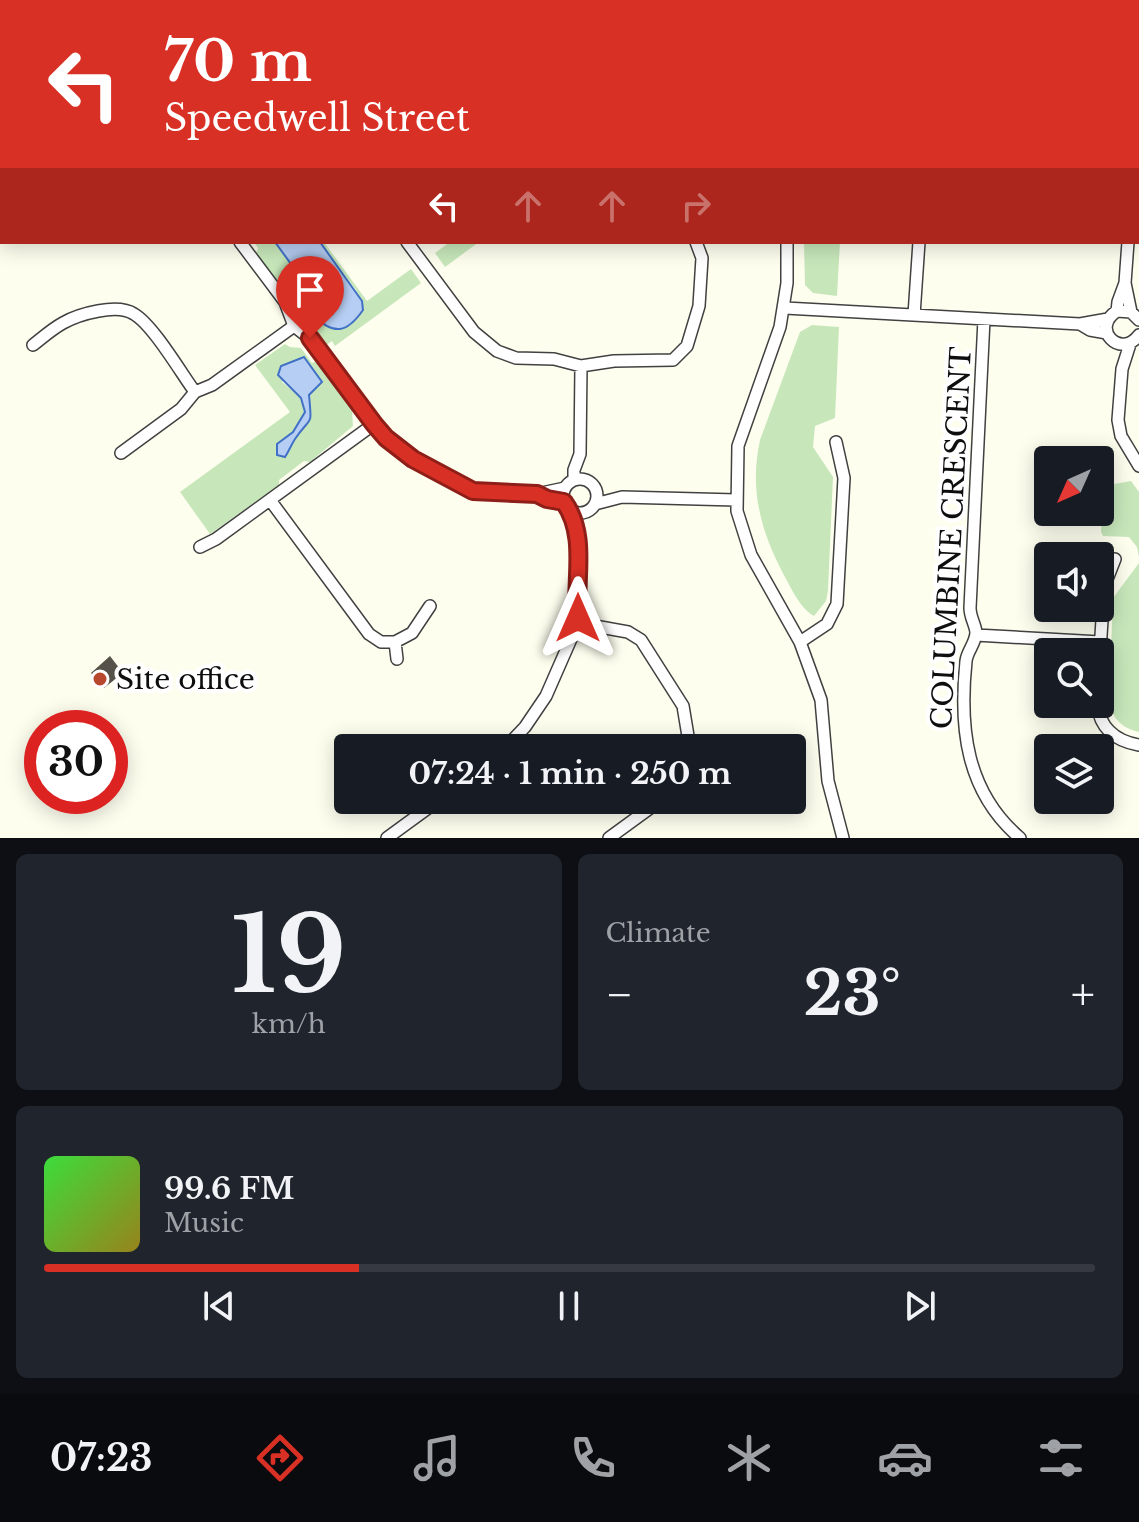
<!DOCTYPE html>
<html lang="en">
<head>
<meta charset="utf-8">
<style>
	:root { --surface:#171b24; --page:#20242c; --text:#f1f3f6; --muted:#9ea1a6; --line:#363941; --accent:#d93025 }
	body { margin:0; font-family:"Libre Baskerville",serif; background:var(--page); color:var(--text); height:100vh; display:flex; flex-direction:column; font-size:30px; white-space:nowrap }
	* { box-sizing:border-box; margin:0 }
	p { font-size:26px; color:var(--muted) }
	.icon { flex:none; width:44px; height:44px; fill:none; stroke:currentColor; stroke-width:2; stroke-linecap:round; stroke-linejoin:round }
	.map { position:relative; height:838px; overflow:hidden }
	.side { display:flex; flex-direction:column; gap:16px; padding:16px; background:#0d0f14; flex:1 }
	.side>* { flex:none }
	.top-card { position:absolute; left:0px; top:0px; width:1140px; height:244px; box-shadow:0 4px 20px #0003; background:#d93025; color:#fff; overflow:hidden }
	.needle { width:52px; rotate:225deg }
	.buttons { position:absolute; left:1034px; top:446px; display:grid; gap:16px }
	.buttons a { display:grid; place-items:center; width:80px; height:80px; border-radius:8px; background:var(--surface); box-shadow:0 4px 20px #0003; font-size:40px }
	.speed { position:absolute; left:24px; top:710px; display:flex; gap:16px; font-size:40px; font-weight:700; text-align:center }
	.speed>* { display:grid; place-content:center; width:104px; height:104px; border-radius:50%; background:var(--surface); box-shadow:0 4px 20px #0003; line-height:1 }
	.speed .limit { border:12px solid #d22; background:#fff; color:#111 }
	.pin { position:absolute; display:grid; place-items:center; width:68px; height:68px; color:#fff; margin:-82px -34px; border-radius:50% 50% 50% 0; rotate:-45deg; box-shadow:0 0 8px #0007 }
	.pin .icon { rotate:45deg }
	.me { position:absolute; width:88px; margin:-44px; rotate:0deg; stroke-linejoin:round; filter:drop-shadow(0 0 6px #0008) }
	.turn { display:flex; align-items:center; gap:28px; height:168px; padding:0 32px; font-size:36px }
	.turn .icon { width:104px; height:104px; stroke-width:2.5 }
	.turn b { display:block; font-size:56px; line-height:68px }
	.lanes { display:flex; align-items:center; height:76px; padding:0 32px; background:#0003; justify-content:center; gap:40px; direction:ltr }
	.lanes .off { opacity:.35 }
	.big { font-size:60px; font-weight:700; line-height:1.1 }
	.side .card { flex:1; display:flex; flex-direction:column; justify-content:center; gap:12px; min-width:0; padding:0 28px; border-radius:12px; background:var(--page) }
	.side .dial { align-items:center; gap:0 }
	.dial b { font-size:104px; line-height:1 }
	.song { display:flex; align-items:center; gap:24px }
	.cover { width:96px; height:96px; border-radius:12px; background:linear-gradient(135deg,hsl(120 70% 55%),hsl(50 70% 35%)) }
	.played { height:8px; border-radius:4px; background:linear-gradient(90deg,var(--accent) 30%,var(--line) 30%) }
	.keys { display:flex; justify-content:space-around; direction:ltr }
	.heat { display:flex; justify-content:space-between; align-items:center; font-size:44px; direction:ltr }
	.side .tiles { flex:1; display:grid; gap:16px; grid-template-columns:1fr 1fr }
	.card:last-child { grid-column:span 2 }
	.trip { position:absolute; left:334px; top:734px; width:472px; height:80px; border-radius:8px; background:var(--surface); box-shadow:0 4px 20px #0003; font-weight:700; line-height:80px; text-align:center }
	.dock { display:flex; height:128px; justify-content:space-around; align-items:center; background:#090b0e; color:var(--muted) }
	.dock .icon { width:56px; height:56px }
	.dock .selected { color:var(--accent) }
	.dock b { font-size:36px; color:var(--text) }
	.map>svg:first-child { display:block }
</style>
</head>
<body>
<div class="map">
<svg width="1139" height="838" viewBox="0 0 1139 838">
	<rect width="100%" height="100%" fill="#fefeef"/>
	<!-- green -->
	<path fill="#c7e7ba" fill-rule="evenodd" d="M254 242H275L312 293V302L363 310 356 290 320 242H324L367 301 411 269 421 283 335 346 332 341 325 346 301 321 294 304 256 253 258 248Z
		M450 242H479L445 267 435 253Z
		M804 242H840L837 296 813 293 805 285Z
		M812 325 839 327 835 418 815 426 813 447 833 477 828 591 826 601 814 616C801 609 792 590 785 577 761 532 749 491 760 440L800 332Z
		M285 344 290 347 301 348 312 363 317 361 352 410 353 426 310 462 304 461 279 480V485L210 534 180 492 290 412 255 365ZM299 360 322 381 309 395C314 432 302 421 290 449L293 432 305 412 301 398 282 382 294 361Z
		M1131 481 1139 492V557L1137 547 1129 537 1103 536 1101 532 1103 486Z
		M1139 563V732C1122 728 1112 719 1109 701L1113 598Z"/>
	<!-- water -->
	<path fill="#b6cef3" stroke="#4171c6" stroke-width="2" d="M275 242H320L362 301 363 310C347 333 334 336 313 315L312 293Z
		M304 357 322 382 309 395C312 429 312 414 295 439 291 445 289 451 285 457L277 455V444L293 432 305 412 301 398 278 375 281 366Z"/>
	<!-- building -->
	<path fill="#56524a" d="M110 656 123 673 104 688 91 673Z"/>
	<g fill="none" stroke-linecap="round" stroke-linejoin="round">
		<defs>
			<path id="street" d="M130 0V2
				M661 0 662 2
				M833 2H840
				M1138 17H1139
				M1138 55 1139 35
				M0 72 2 69
				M0 204H2
				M240 242 285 302 294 326 313 341 374 424 399 449 473 491 537 494 565 488
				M407 242 474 332 497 351 516 358 554 359 581 366 614 361 673 360 687 346 699 306 702 258 696 242
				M787 242V283L780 327 738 446 737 511 751 555 800 642 821 700 828 781 843 838
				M1125 283 1131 312
				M785 308 1080 324 1108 319
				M1117 311 1118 302 1125 283 1128 242
				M914 315 919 242
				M984 319 970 608C970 617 975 624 976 632 976 643 967 651 966 661 959 728 966 792 1020 838
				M1139 320 1131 312 1117 311C1090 328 1120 360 1139 335
				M1080 324 1090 330 1107 333
				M1130 344 1122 369 1118 420 1121 436 1139 466
				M33 345C42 338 52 329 63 323 79 314 117 303 134 314 153 325 181 373 195 392
				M121 453 181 409 195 392 212 385 294 326
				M563 496a17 17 0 1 1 34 0a17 17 0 1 1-34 0Z
				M574 479V470L580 454 581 366
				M537 494 547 499 564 502
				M270 500 369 634 381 642H395L397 659
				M595 504 622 497 736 500
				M200 547 216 539 374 424
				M578 623 628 632 641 640 683 706 690 748
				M976 635 1100 642
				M395 642 412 633 430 606
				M800 642 827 624 837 604 844 478 836 442
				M1100 652 1104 587 1115 559
				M1097 704C1100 728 1115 741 1139 745
				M505 748 525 727 546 696 578 623 579 538 571 510
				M387 838 439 800
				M609 838 661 800"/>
		</defs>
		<!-- street casing -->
		<use href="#street" stroke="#414141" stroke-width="14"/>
		<!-- street -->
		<use href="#street" stroke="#fff" stroke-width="11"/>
	</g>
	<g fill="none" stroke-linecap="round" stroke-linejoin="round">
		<defs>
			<path id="route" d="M310 338 374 424 386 438 413 459 473 491 537 494 547 499 564 502C588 536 574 579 578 618"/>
		</defs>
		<!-- route casing -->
		<use href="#route" stroke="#8d1f18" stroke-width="20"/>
		<!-- route -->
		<use href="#route" stroke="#d93025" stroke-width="14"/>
	</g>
	<!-- markers -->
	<circle fill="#b7472d" stroke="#fff" stroke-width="3" cx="100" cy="679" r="8"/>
	<g text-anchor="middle" stroke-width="8" stroke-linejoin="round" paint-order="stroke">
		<!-- street labels -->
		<g font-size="28" fill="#0e0e0e" stroke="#fff">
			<text transform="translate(951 538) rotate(-87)" y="10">COLUMBINE CRESCENT</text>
		</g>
		<!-- poi labels -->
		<g font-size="28" fill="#0e0e0e" stroke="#fff" text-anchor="start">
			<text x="116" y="689">Site office</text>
		</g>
	</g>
</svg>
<div class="buttons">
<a><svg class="needle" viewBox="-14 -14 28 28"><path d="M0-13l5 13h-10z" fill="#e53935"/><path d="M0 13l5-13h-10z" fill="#9ea1a6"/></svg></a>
<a><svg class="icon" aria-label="sound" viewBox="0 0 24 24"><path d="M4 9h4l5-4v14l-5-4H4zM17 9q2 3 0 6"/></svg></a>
<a><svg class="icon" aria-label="search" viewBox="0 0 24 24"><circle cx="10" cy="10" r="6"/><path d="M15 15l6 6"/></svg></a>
<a><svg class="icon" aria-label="layers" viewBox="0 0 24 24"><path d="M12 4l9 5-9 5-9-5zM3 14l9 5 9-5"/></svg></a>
</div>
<div class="speed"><div class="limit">30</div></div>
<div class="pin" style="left:310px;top:338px;background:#d93025"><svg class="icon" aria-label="arrive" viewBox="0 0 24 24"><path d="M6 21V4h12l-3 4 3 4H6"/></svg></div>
<svg class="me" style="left:578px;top:618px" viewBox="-20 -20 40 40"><path d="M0-17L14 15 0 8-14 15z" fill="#d93025" stroke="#fff" stroke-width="4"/></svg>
<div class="trip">07:24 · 1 min · 250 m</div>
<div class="top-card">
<div class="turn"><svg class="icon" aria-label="left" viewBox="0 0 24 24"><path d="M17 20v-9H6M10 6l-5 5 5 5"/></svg><div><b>70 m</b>Speedwell Street</div></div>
<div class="lanes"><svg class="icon" aria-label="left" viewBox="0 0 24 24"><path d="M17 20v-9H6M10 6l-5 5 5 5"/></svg><svg class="icon off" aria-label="ahead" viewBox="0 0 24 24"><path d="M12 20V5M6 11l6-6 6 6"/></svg><svg class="icon off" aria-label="ahead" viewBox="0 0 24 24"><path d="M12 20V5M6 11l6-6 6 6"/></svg><svg class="icon off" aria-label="right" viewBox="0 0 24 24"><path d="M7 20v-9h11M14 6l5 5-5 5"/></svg></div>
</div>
</div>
<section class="side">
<div class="tiles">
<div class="card dial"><b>19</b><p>km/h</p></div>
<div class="card"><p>Climate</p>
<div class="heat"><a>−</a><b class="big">23°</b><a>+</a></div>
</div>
<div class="card">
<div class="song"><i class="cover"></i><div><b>99.6 FM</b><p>Music</p></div></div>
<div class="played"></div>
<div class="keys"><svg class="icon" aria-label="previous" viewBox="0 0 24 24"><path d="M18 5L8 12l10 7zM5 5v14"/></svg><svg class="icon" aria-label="pause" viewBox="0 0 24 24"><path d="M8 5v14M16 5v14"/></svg><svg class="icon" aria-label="next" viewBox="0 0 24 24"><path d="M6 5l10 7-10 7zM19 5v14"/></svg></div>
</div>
</div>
</section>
<nav class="dock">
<b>07:23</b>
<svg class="icon selected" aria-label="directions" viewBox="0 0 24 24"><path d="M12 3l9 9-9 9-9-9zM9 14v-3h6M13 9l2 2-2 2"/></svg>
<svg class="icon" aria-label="music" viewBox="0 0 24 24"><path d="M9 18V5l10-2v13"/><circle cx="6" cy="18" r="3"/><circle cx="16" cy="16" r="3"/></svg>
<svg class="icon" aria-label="phone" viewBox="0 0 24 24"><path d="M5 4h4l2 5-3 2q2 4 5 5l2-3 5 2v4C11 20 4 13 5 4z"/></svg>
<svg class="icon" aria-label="climate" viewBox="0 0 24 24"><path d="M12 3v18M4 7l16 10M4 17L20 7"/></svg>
<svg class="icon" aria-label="car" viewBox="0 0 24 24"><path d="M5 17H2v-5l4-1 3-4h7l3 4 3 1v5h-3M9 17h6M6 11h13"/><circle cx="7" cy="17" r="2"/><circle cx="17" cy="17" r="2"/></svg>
<svg class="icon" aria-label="filters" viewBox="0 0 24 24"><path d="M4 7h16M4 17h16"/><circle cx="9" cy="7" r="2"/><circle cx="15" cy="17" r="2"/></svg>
</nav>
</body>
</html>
